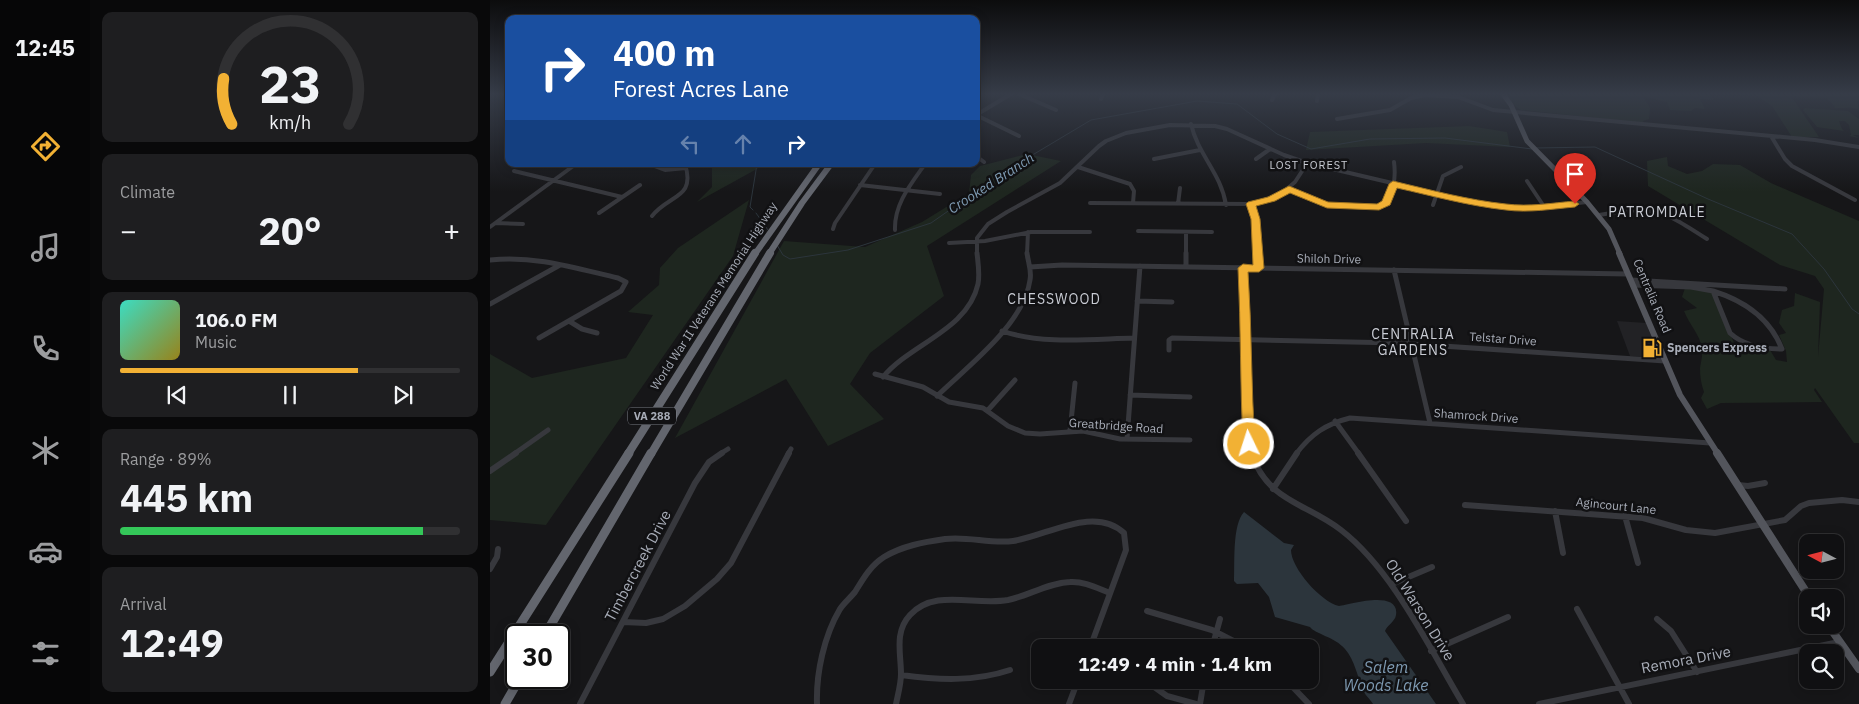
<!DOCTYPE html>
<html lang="en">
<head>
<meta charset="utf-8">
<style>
	:root { --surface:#101012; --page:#1e1e20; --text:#f1f3f6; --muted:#9c9d9f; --line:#303032; --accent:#f2b134 }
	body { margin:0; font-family:"IBM Plex Sans",sans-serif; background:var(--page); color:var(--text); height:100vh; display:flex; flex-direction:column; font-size:19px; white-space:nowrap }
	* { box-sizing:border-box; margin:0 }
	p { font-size:16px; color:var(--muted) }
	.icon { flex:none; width:28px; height:28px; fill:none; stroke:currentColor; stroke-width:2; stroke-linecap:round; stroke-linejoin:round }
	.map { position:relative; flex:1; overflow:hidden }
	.details { display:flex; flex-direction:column; gap:12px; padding:12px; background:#09090a; width:400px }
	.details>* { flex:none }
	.guide { position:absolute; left:15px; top:15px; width:475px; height:152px; border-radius:10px; box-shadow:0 2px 12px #0003,0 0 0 1px var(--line); background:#1a4fa0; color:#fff; overflow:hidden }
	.needle { width:32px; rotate:277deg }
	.buttons { position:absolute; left:1309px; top:534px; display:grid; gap:10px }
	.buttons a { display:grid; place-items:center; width:45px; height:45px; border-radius:10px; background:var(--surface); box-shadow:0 2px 12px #0003,0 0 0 1px var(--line); font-size:25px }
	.speed { position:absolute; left:15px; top:624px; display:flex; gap:10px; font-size:25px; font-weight:700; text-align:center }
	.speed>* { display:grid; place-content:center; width:65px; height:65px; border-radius:50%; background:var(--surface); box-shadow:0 2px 12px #0003,0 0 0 1px var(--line); line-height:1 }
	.speed .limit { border:2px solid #111; border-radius:8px; background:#fff; color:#111 }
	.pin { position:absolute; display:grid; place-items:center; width:42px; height:42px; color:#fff; margin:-51px -21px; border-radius:50% 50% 50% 0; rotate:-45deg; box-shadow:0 0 5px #0007 }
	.pin .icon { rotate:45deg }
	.me { position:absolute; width:55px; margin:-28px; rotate:356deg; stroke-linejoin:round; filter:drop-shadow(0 0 4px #0008) }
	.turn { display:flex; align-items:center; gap:18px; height:105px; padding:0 25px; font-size:22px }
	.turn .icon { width:65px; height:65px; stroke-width:2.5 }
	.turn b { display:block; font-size:35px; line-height:42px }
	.lanes { display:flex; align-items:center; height:48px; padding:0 25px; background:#0003; justify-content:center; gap:25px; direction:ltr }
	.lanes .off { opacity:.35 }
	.big { font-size:38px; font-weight:700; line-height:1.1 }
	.details .card { flex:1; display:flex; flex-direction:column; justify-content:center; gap:8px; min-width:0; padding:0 18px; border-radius:10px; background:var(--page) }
	.details .dial { align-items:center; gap:0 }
	.dial svg { height:130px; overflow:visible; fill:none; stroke:var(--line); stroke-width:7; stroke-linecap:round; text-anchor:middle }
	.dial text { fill:var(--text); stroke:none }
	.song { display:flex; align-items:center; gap:15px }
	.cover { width:60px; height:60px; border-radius:8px; background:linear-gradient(135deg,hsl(170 70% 55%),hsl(50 70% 35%)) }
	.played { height:5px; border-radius:2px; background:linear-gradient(90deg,var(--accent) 70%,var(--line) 70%) }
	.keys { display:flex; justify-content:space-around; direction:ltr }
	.heat { display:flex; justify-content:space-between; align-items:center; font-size:28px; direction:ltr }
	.charge { height:8px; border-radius:4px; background:linear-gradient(90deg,#34c759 89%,var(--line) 0) }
	.trip { position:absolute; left:541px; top:639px; width:288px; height:50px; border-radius:10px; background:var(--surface); box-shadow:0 2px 12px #0003,0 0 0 1px var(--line); font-weight:700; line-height:50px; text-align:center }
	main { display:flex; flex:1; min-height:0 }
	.tabs { display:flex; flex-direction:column; width:90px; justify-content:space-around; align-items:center; background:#060607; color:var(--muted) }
	.tabs .icon { width:35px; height:35px }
	.tabs .active { color:var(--accent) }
	.tabs b { font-size:22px; color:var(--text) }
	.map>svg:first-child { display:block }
</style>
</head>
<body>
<main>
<nav class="tabs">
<b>12:45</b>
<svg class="icon active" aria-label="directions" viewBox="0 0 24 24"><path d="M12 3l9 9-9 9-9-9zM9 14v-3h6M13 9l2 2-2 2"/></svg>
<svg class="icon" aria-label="music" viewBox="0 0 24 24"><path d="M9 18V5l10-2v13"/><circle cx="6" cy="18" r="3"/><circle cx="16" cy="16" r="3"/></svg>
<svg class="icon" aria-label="phone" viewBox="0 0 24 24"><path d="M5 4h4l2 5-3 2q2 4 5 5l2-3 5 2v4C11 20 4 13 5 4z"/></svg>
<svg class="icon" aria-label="climate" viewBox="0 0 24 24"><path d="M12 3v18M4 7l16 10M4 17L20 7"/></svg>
<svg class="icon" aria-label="car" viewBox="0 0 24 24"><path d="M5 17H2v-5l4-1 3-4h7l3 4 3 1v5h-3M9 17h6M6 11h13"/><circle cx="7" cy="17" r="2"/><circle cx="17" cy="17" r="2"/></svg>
<svg class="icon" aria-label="filters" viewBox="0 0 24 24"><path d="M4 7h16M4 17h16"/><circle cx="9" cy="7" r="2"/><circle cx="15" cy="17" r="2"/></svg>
</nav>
<section class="details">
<div class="card dial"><svg viewBox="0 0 100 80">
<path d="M14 69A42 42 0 1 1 86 69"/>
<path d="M14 69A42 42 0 0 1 9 41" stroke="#f2b134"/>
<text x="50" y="56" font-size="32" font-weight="700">23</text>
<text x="50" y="72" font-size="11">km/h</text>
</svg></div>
<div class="card"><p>Climate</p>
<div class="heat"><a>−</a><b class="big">20°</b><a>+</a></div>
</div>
<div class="card">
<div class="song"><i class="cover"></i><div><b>106.0 FM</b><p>Music</p></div></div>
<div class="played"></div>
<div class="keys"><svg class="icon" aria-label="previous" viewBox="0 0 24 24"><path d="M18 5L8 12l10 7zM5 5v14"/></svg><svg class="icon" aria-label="pause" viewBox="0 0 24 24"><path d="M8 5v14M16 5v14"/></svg><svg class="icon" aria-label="next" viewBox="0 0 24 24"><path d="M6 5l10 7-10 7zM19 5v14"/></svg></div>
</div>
<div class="card"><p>Range · 89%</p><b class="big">445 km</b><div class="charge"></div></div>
<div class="card"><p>Arrival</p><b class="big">12:49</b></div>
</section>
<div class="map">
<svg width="1369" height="704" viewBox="0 0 1369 704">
	<rect width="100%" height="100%" fill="#161618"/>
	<!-- built -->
	<path fill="#222225" d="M1127 321 1156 323 1170 358 1140 356Z"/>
	<!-- green -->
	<path fill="#1e261f" d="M1016 94H1220L1224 100 1210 99 1215 109 1205 108 1201 111 1180 110 1177 102 1155 97 1154 98 1160 108 1159 119 1153 121 1154 123 1031 110 1026 107Z
		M1227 94H1369V100L1367 101 1369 110C1361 106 1353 109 1343 108L1345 107 1337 98 1301 96 1329 137H1302L1282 106 1267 96Z
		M1315 108 1358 111 1369 119V135H1363L1369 138 1359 136 1361 135 1359 125 1355 121H1349L1352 129 1354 131 1327 127 1313 110Z
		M979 126 1017 132 1020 147 936 143 816 150 820 132Z
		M537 154 571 161 437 246 454 296 380 353 360 384 394 419 338 446 296 379 185 438 294 241 375 247 432 222 479 193 481 175 490 166Z
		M1177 157 1178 166 1197 174 1212 171 1223 164 1250 165 1281 183 1369 221V443H1364L1325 388 1324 390 1332 402 1231 403 1217 409 1211 398 1214 392C1211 384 1210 376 1210 368 1211 361 1213 355 1212 348 1210 335 1199 324 1194 311L1207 308 1192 297 1195 288 1221 291 1245 345 1280 350 1286 360 1297 362 1296 351 1289 335 1296 333 1289 323 1292 310 1304 306 1305 293 1330 302 1328 357 1334 289 1325 276 1290 265 1158 186 1157 161Z
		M222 164H276L207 202 222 187Z
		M259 200 243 256 56 525 0 520V354L42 378 136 358 163 315 138 312 169 285 170 268 188 248Z"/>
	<!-- water -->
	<path fill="#2c353c" d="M754 512 794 543 804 545 801 550C801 568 831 602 849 606 860 604 910 589 906 615 905 622 897 625 895 631L946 704H883C880 699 874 694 872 688 867 675 865 661 855 649 845 637 825 634 820 627L785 617 779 597 768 583 747 584 744 581C745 563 742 525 754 512Z"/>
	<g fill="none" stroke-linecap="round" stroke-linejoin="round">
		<!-- stream -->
		<path stroke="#2c353c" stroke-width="1" d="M1046 148 1105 147 1218 199 1302 234 1334 269 1362 309 1369 314
			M263 210 260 207 267 164
			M266 213 278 230
			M287 245 293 255 300 259 358 250 441 223 514 172 601 120 707 101 747 104 787 134 821 149 880 139 955 138 1042 149"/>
		<!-- minor-far2 -->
		<path stroke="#37383d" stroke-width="4" d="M529 94 566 110
			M611 99 613 94
			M782 100 785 94
			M827 101 828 94
			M486 115 529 136
			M486 115 521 94
			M847 119 900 110 921 98 935 95 968 97 1003 110 1325 140 1369 147
			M701 124C708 155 731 173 736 205
			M1281 136 1295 159 1302 166 1365 200
			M486 156 494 162
			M664 159 710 150
			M766 159 780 149
			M159 164 175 170 196 168
			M588 167 640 184 644 191 643 203
			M24 171 132 197
			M1037 181 1055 208
			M370 185 450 194
			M799 189 837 205 892 206C904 196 906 177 904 162
			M600 203 763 204 791 194 805 182 818 162
			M688 204 690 188
			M761 204 766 219 768 254
			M943 205 953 176 971 167
			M109 213 150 185
			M1109 215C1165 206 1169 208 1217 239
			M162 216C179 194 206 199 195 164
			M6 223 33 224
			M0 227 86 164
			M343 229 345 223 385 164
			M405 230C404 204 421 184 435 164
			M648 231 722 232
			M696 232V254
			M459 243 495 241 541 232H600
			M487 254V238L498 224 517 212 570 183 609 146 616 141 636 133 680 125 725 126 737 129 794 155 817 163 1000 206 1043 208 1097 202
			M537 254 538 232"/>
		<!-- minor-far1 -->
		<path stroke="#37383d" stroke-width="5" d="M696 253V267
			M768 253 769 268
			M0 260C44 255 85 268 128 278L136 282 131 291 49 338
			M540 267 572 265 1138 274
			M753 268 757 334 756 420 762 454
			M904 270 940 423
			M1141 280 1295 289
			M1143 285 1201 287 1223 291
			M1223 291C1255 301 1280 318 1292 349 1274 349 1254 346 1240 333Z
			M535 298 593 301
			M647 301 682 302
			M0 304 70 265
			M79 321 92 329 107 333
			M512 331C553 345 602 339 644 338
			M679 350V340L682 338 908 343 1175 361
			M385 374 433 387 459 402 493 408 518 426 535 433 550 434 593 431 630 439 700 440
			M393 377C420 344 478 330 488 284 490 274 488 263 487 253
			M640 395 700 397
			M447 396C478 366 534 324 540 280 542 271 538 262 537 253
			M498 410 525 380
			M845 421 869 454
			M580 431 585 383
			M637 439 650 266
			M24 454 58 430
			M230 454 238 449
			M298 454 301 449
			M806 454C821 434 836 424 860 418L1220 443"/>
		<!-- minor -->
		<path stroke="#37383d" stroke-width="6" d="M761 453C779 503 815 502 851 530 902 569 940 649 973 704
			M868 453 916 521
			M0 471 26 453
			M1248 485 1258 486 1275 483
			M783 489 807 453
			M975 505 1153 518 1196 530 1225 533 1295 520 1311 506 1319 503 1352 500 1369 502
			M1065 511 1073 553
			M1135 516 1148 563
			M0 569 7 557 8 549
			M902 584 942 567
			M1087 609 1139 704
			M657 611 722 630 757 648
			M1167 619 1181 631 1207 672
			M133 622 156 623 173 619 195 606 227 579 241 563 299 453
			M722 648 730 619
			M941 651 1018 617
			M411 675C448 680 484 682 520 670
			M796 680 819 704
			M660 684 677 696 706 704
			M90 704 205 483 219 462 232 453
			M327 704C326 673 334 636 350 609 354 603 360 598 365 592 373 579 380 566 394 557 412 546 434 542 455 539 478 536 500 544 523 541 557 536 604 505 634 533L636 550 600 648
			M406 704C408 694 411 684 411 674 411 654 404 632 420 615 445 588 484 606 518 600 538 596 558 583 580 582 594 581 607 588 620 593
			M579 704 588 680
			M710 704 714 680
			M1049 704 1349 642"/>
		<!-- major-far2 -->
		<path stroke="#53555c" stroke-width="5" d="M1013 94 1021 105 1037 141 1097 202 1119 229 1130 254"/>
		<!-- major-far1 -->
		<path stroke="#53555c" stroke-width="6" d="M1129 253 1190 395 1228 454"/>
		<!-- major -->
		<path stroke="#53555c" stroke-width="8" d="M1227 453 1320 598
			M1338 625 1369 669"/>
		<!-- highway-far2 -->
		<path stroke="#63666e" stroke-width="6" d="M265 254 329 164
			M279 254 312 203 341 164"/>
		<!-- highway-far1 -->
		<path stroke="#63666e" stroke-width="8" d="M138 454 265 253
			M161 454 280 253"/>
		<!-- highway -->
		<path stroke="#63666e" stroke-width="9" d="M55 635 161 453
			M0 672 139 453
			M15 704 30 678"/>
	</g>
	<!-- sky -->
	<linearGradient id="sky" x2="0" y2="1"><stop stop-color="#0c0c0d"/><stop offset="0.49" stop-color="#363c48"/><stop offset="1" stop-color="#363c48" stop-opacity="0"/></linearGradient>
	<rect width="1369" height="192" fill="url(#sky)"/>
	<!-- route -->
	<path fill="#f2b134" stroke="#9d7322" d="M903 181C941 190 978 200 1016 204 1039 207 1062 203 1085 201L1089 204 1085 207C1062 209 1039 213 1016 210 979 206 943 196 907 188L900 205 889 210 837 208 800 193 785 201 766 206 770 219 774 268 769 272H758C762 329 761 387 765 444L763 448 759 450 754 448 753 444C750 386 751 327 748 268L753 264 763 265 761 219 756 204 758 202 778 197 799 186 838 202 887 204 892 201 899 184Z"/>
	<!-- icons -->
	<defs>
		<symbol id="fuel-bare" viewBox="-9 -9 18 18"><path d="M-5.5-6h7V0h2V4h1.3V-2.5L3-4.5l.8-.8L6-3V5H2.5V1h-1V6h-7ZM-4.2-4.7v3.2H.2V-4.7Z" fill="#f2b134" stroke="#111113" stroke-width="2.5" paint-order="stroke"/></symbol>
	</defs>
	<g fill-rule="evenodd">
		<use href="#fuel-bare" x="1148" y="334" width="28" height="28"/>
	</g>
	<g text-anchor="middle" stroke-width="5" stroke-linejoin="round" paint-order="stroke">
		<!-- far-neighbourhood labels -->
		<g font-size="11" letter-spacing="1" fill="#c9ccd4" stroke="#111113">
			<text x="819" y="169">LOST FOREST</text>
		</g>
		<!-- shield labels -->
		<rect fill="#111113" stroke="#7b7e86" stroke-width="1" x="138" y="407.5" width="48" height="17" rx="4"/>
		<g font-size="11" font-weight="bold" fill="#a8adb8">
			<text x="162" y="420">VA 288</text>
		</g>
		<!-- street labels -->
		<g font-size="12" fill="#a8adb8" stroke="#111113">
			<text transform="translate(839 259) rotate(1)" y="4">Shiloh Drive</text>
			<text transform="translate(224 296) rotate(-57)" y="4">World War II Veterans Memorial Highway</text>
			<text transform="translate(1162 296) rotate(67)" y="4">Centralia Road</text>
			<text transform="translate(1013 339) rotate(4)" y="4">Telstar Drive</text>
			<text transform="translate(986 416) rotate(4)" y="4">Shamrock Drive</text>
			<text transform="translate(626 426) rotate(4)" y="4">Greatbridge Road</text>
			<text transform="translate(1126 506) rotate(6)" y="4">Agincourt Lane</text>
		</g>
		<!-- poi labels -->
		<g font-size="12" font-weight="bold" fill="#a8adb8" stroke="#111113" text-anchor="start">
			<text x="1177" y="352">Spencers Express</text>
		</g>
		<!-- water labels -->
		<g font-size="14" font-style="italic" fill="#7f9bb3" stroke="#111113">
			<text transform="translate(501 183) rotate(-33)" y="5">Crooked Branch</text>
		</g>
		<!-- neighbourhood labels -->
		<g font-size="14" letter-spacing="1" fill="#c9ccd4" stroke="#111113">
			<text x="1167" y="217">PATROMDALE</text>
			<text x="564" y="304">CHESSWOOD</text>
			<text x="923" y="339">CENTRALIA<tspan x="923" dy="16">GARDENS</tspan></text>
		</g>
		<!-- near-street labels -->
		<g font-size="15" fill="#a8adb8" stroke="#111113">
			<text transform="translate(148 566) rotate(-62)" y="5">Timbercreek Drive</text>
			<text transform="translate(930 610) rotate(58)" y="5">Old Warson Drive</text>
			<text transform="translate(1196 660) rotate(-11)" y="5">Remora Drive</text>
		</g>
		<!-- near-water labels -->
		<g font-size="16" font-style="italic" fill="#7f9bb3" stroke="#111113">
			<text x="896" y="673">Salem<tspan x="896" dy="18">Woods Lake</tspan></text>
		</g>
	</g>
</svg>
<div class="buttons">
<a><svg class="needle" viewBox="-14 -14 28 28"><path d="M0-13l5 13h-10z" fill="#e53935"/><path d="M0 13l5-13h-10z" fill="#9c9d9f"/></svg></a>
<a><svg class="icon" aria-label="sound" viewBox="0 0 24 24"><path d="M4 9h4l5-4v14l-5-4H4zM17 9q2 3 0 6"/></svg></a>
<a><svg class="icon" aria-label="search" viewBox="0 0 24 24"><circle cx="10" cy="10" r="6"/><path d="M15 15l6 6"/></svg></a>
</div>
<div class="speed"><div class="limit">30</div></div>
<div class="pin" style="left:1085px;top:204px;background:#d93025"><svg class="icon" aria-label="arrive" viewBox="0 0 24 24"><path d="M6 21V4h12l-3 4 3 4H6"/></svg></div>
<svg class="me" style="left:759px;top:444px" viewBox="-20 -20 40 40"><circle r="17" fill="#f2b134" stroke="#fff" stroke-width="3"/><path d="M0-11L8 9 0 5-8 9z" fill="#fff"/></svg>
<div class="trip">12:49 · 4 min · 1.4 km</div>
<div class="guide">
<div class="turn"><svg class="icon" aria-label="right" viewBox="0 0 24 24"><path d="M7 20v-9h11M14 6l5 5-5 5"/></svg><div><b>400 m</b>Forest Acres Lane</div></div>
<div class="lanes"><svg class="icon off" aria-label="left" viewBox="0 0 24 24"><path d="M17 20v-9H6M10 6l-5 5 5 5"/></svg><svg class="icon off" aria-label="ahead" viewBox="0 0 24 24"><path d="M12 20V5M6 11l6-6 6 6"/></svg><svg class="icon" aria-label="right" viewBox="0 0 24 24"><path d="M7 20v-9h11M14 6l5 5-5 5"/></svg></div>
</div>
</div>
</main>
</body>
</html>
